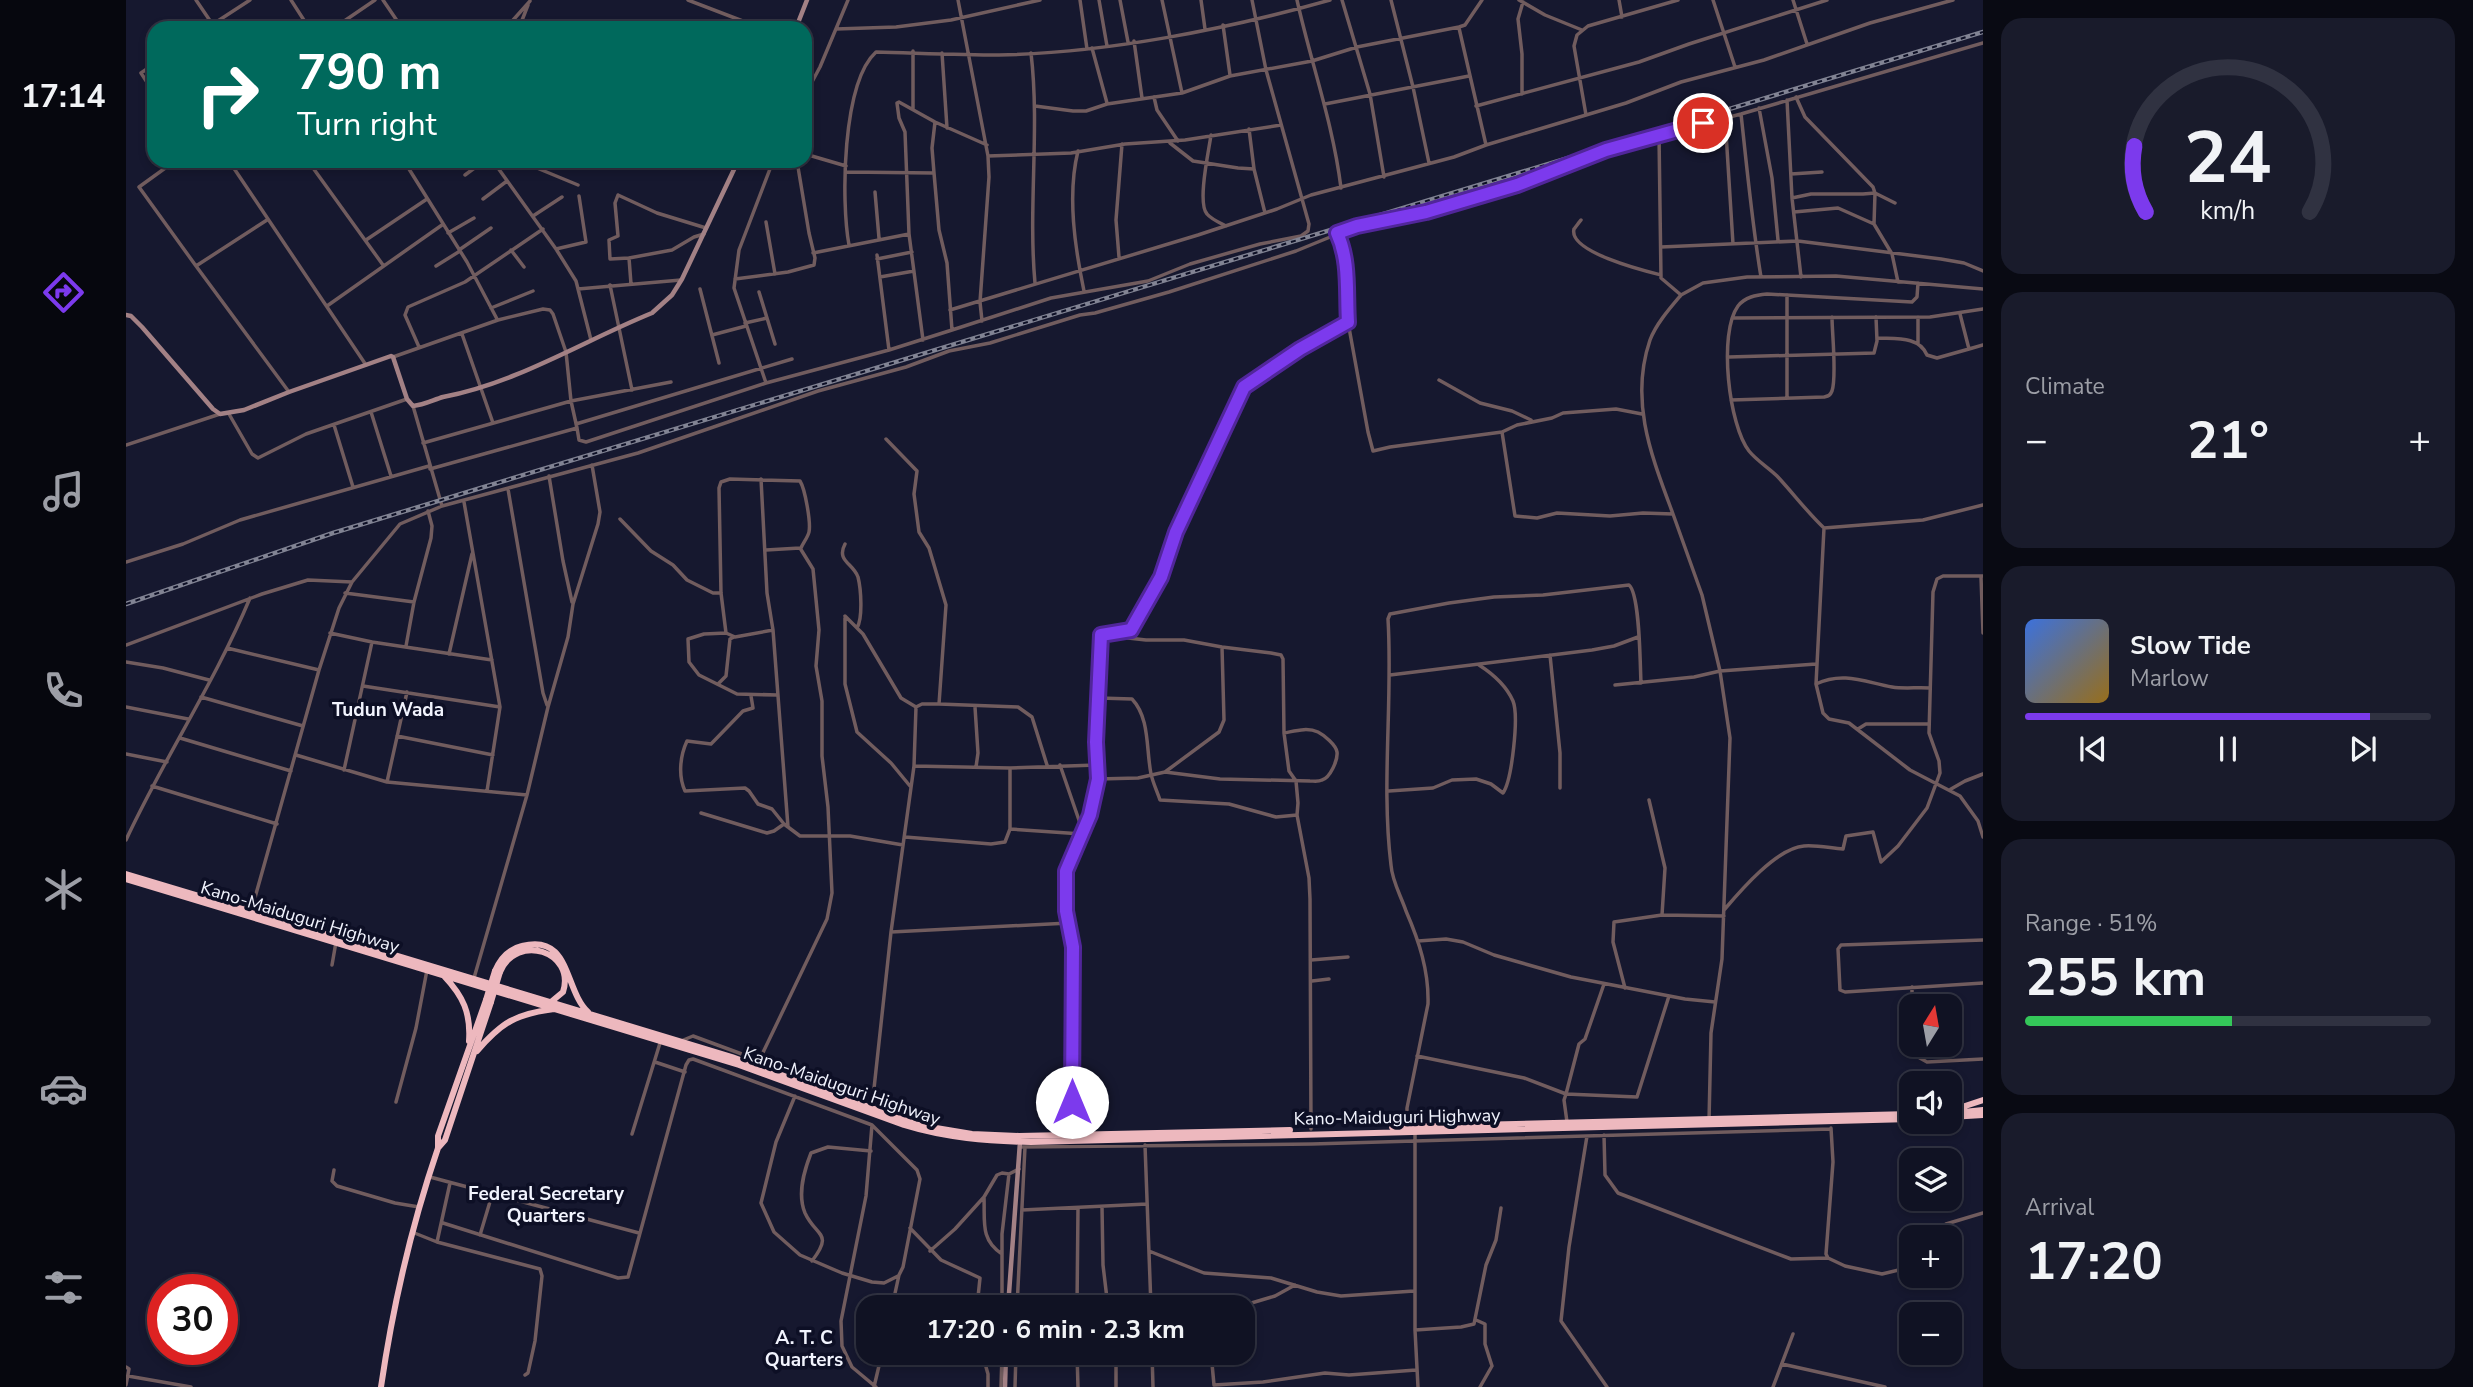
<!DOCTYPE html>
<html lang="en">
<head>
<meta charset="utf-8">
<style>
	:root { --surface:#101223; --page:#191b2b; --text:#f1f3f6; --muted:#9c9ea6; --line:#303241; --accent:#7c3aed }
	body { margin:0; font-family:"Nunito Sans",sans-serif; background:var(--page); color:var(--text); height:100vh; display:flex; flex-direction:column; font-size:26px; white-space:nowrap }
	* { box-sizing:border-box; margin:0 }
	p { font-size:23px; color:var(--muted) }
	.icon { flex:none; width:38px; height:38px; fill:none; stroke:currentColor; stroke-width:2; stroke-linecap:round; stroke-linejoin:round }
	.map { position:relative; flex:1; overflow:hidden }
	.panel { display:flex; flex-direction:column; gap:18px; padding:18px; background:#090a13; width:490px }
	.panel>* { flex:none }
	.hud { position:absolute; left:21px; top:21px; width:665px; height:147px; border-radius:21px; box-shadow:0 4px 10px #0003,0 0 0 2px var(--line); background:#00695c; color:#fff; overflow:hidden }
	.needle { width:46px; rotate:11deg }
	.buttons { position:absolute; left:1773px; top:994px; display:grid; gap:14px }
	.buttons a { display:grid; place-items:center; width:63px; height:63px; border-radius:14px; background:var(--surface); box-shadow:0 4px 10px #0003,0 0 0 2px var(--line); font-size:35px }
	.speed { position:absolute; left:21px; top:1274px; display:flex; gap:14px; font-size:35px; font-weight:700; text-align:center }
	.speed>* { display:grid; place-content:center; width:91px; height:91px; border-radius:50%; background:var(--surface); box-shadow:0 4px 10px #0003,0 0 0 2px var(--line); line-height:1 }
	.speed .limit { border:10px solid #d22; background:#fff; color:#111 }
	.pin { position:absolute; display:grid; place-items:center; width:60px; height:60px; color:#fff; margin:-30px; border:4px solid #fff; border-radius:50%; box-shadow:0 2px 7px #0007 }
	.me { position:absolute; width:77px; margin:-38px; rotate:0deg; stroke-linejoin:round; filter:drop-shadow(0 0 5px #0008) }
	.turn { display:flex; align-items:center; gap:24px; height:147px; padding:0 35px; font-size:32px }
	.turn .icon { width:91px; height:91px; stroke-width:2.5 }
	.turn b { display:block; font-size:49px; line-height:60px }
	.big { font-size:52px; font-weight:700; line-height:1.1 }
	.panel .widget { flex:1; display:flex; flex-direction:column; justify-content:center; gap:10px; min-width:0; padding:0 24px; border-radius:21px; background:var(--page) }
	.panel .dial { align-items:center; gap:0 }
	.dial svg { height:182px; overflow:visible; fill:none; stroke:var(--line); stroke-width:7; stroke-linecap:round; text-anchor:middle }
	.dial text { fill:var(--text); stroke:none }
	.song { display:flex; align-items:center; gap:21px }
	.cover { width:84px; height:84px; border-radius:10px; background:linear-gradient(135deg,hsl(220 70% 55%),hsl(40 70% 35%)) }
	.played { height:7px; border-radius:4px; background:linear-gradient(90deg,var(--accent) 85%,var(--line) 85%) }
	.keys { display:flex; justify-content:space-around; direction:ltr }
	.heat { display:flex; justify-content:space-between; align-items:center; font-size:38px; direction:ltr }
	.charge { height:10px; border-radius:5px; background:linear-gradient(90deg,#34c759 51%,var(--line) 0) }
	.trip { position:absolute; left:730px; top:1295px; width:399px; height:70px; border-radius:21px; background:var(--surface); box-shadow:0 4px 10px #0003,0 0 0 2px var(--line); font-weight:700; line-height:70px; text-align:center }
	main { display:flex; flex:1; min-height:0 }
	.menu { display:flex; flex-direction:column; width:126px; justify-content:space-around; align-items:center; background:#06070e; color:var(--muted) }
	.menu .icon { width:49px; height:49px }
	.menu .current { color:var(--accent) }
	.menu b { font-size:32px; color:var(--text) }
	.map>svg:first-child { display:block }
</style>
</head>
<body>
<main>
<nav class="menu">
<b>17:14</b>
<svg class="icon current" aria-label="directions" viewBox="0 0 24 24"><path d="M12 3l9 9-9 9-9-9zM9 14v-3h6M13 9l2 2-2 2"/></svg>
<svg class="icon" aria-label="music" viewBox="0 0 24 24"><path d="M9 18V5l10-2v13"/><circle cx="6" cy="18" r="3"/><circle cx="16" cy="16" r="3"/></svg>
<svg class="icon" aria-label="phone" viewBox="0 0 24 24"><path d="M5 4h4l2 5-3 2q2 4 5 5l2-3 5 2v4C11 20 4 13 5 4z"/></svg>
<svg class="icon" aria-label="climate" viewBox="0 0 24 24"><path d="M12 3v18M4 7l16 10M4 17L20 7"/></svg>
<svg class="icon" aria-label="car" viewBox="0 0 24 24"><path d="M5 17H2v-5l4-1 3-4h7l3 4 3 1v5h-3M9 17h6M6 11h13"/><circle cx="7" cy="17" r="2"/><circle cx="17" cy="17" r="2"/></svg>
<svg class="icon" aria-label="filters" viewBox="0 0 24 24"><path d="M4 7h16M4 17h16"/><circle cx="9" cy="7" r="2"/><circle cx="15" cy="17" r="2"/></svg>
</nav>
<div class="map">
<svg width="1857" height="1387" viewBox="0 0 1857 1387">
	<rect width="100%" height="100%" fill="#16182f"/>
	<g fill="none" stroke-linecap="round" stroke-linejoin="round">
		<!-- street -->
		<path stroke="#715c5e" stroke-width="3.5" d="M70 0 89 28
			M165 0 183 28
			M257 0 276 28
			M562 0 635 28
			M832 0 862 156 863 177 854 302 856 321
			M954 0 961 49
			M973 0 981 46
			M994 0 1002 42
			M1036 0 1056 93
			M1075 0 1079 29
			M1171 0C1185 63 1207 123 1215 188
			M1216 0 1244 94 1258 177
			M1265 0 1287 87 1303 163
			M1393 0 1419 15 1456 30
			M1493 0 1496 17
			M1587 0 1609 67
			M1667 0 1681 44
			M1097 25 1104 75
			M81 28 124 0
			M208 28 249 0
			M263 28 272 22
			M380 28 404 1
			M393 28 402 5
			M1333 28 1360 145
			M710 29 770 27 825 20 914 0
			M1008 41 1016 98
			M966 48 981 103
			M787 51V109
			M816 53 821 128
			M905 53C914 129 902 207 909 283
			M28 64 15 73 28 93
			M1396 94V54L1392 19 1397 2
			M679 95 694 67 722 0
			M1028 97 1031 110 1052 141
			M1670 97 1679 117 1747 187 1749 193 1748 224 1766 254 1772 282
			M1661 100 1666 198 1675 277
			M1199 104 1343 76
			M909 106 947 111H960L981 104 1056 93 1104 76 1186 61 1231 47 1333 27 1339 25 1356 0
			M1350 106 1513 62 1563 44 1701 0
			M1633 108 1646 178 1652 240
			M1615 114C1621 168 1626 223 1635 277
			M1460 115 1448 46 1451 35 1462 26 1552 0
			M1599 117 1607 244
			M1123 129 1128 169 1139 213
			M1085 135C1083 150 1071 203 1081 214 1085 219 1094 223 1100 226
			M1533 135 1535 278 1555 295 1577 283 1621 277 1710 276 1857 289
			M1044 143 1067 161 1112 168 1128 169
			M952 151C941 195 949 248 958 291
			M679 154 720 166
			M862 156 945 153 999 144 1059 140 1155 125
			M49 161 13 187 70 266
			M103 161 240 365
			M182 161 257 265
			M278 161 341 262 371 319
			M367 161 430 249 450 281 465 340
			M394 161 452 185
			M372 168 382 161
			M720 172 808 173
			M1665 174 1696 172
			M339 175 358 161
			M749 192 753 238
			M1666 198 1685 194H1737L1749 193 1769 203
			M357 199 381 181
			M1668 212 1712 208 1748 224
			M407 216 436 197
			M141 220 70 266 163 392
			M1455 220C1454 221 1449 228 1448 229 1442 252 1519 271 1535 275
			M640 222 649 274
			M322 233 348 218
			M1211 233 1217 245 1223 292 1222 322 1242 432 1247 451 1264 447 1376 432 1391 425 1426 418 1437 413 1490 409 1516 414
			M240 240 301 199
			M723 245C715 202 716 83 750 52 790 53 833 55 873 55 980 53 1102 29 1204 0
			M1535 247 1672 241 1815 259 1838 263 1857 271
			M430 249 460 242 453 196
			M333 250 365 228
			M385 250 398 267
			M687 253 783 234
			M751 255 763 350
			M993 257 990 220 996 144
			M503 258 484 259 483 240 492 236 489 203 492 195 531 213 580 228
			M751 259 786 252
			M310 266 334 251
			M754 277 788 271
			M609 279 662 272 688 265 689 258 683 233 671 161
			M1792 283 1791 297 1786 302 1641 294C1630 295 1619 297 1612 306 1592 333 1603 426 1623 451 1631 461 1642 467 1651 476 1667 493 1681 512 1698 528L1797 520 1857 505
			M505 284 503 258 546 250 568 237 578 234
			M484 285 506 390
			M452 289 555 280
			M574 289 593 363
			M633 292 641 318
			M1661 295V398
			M201 306 316 225
			M365 308 407 291
			M824 310 1072 235 1151 209 1185 195 1328 157 1360 145 1500 103 1555 82 1638 60 1744 23 1827 0
			M1834 314 1843 349 1857 345
			M1608 318 1804 317 1857 309
			M619 323 641 318 649 344
			M826 330 925 298 1022 281 1064 264 1134 244 1175 236 1182 231 1183 224 1140 70 1126 0
			M336 334 367 423
			M586 335 620 326
			M1752 338C1770 339 1793 336 1801 355L1811 358 1843 349
			M797 340 783 234 779 132 773 118 771 103 773 102 809 122 861 145
			M1792 343V317
			M293 347 279 315 282 307 339 282 417 229
			M267 357 372 320 417 309 424 310 427 314 440 352 445 401 451 428 304 469
			M1603 357 1748 353 1751 341 1750 317
			M1313 380 1354 403 1386 411 1405 420
			M640 383 608 288 613 250 647 161
			M1605 400 1698 397C1702 396 1704 396 1706 391 1711 376 1706 334 1706 317
			M287 406 316 506
			M245 412 265 476
			M103 414 126 454 132 458 180 434 281 399
			M450 424 666 359
			M208 425 227 487
			M451 428 453 440 460 442 640 383 763 350 826 330 821 263 813 230 808 173 806 148 809 122
			M1376 432 1389 516 1411 518 1431 513 1484 516 1517 513 1547 514 1576 595 1594 671 1690 664
			M760 439 791 471 788 494 793 532 803 548 820 605 813 704
			M297 443 445 401 545 382
			M0 445 94 414
			M423 476 437 561 446 602
			M635 479 641 593 647 630 662 827
			M382 489 417 693 421 705
			M338 502 374 707 361 791
			M1547 514C1526 457 1503 402 1524 340 1530 324 1544 308 1555 295
			M494 519 525 551 547 565 561 580 587 593H595
			M1698 528 1690 684 1697 713 1703 719 1723 723 1784 770 1834 796 1852 821 1857 837
			M719 544C710 561 727 563 732 577 735 589 737 618 731 628
			M640 550 674 548
			M0 562 57 544 114 520 303 466
			M1855 577 1857 633
			M219 593 288 602
			M719 616 737 634 775 698 790 707 796 704H813L892 707 906 717 921 765
			M719 618V684L731 732 765 763 784 786
			M647 630 609 637 600 633 578 634 562 639 563 662 573 675 611 694 651 695
			M204 633 246 642 366 660
			M600 633 595 593 593 488 595 482 604 479 674 481C679 489 685 522 683 532 682 537 677 543 675 548
			M980 634 1005 630 1035 577 1050 532 1118 387 1174 349 1222 322
			M975 635 1020 640H1058L1096 647 1145 653 1155 655 1157 659 1158 733 1163 771 1170 781 1172 803 1171 815 1183 878 1184 899 1185 1129
			M0 645 136 594 182 580 226 582
			M280 646 288 602 305 538 306 526 302 511
			M101 648 193 670
			M323 654 346 554
			M1424 655 1434 753V788
			M0 662 37 668 83 680
			M1264 675 1466 650 1488 646 1512 637
			M592 684 600 676 604 639 608 637
			M1690 684C1717 671 1739 682 1766 687 1778 689 1792 687 1804 688
			M1489 685 1568 677 1594 671 1604 738 1596 959 1585 1033 1583 1121
			M237 686 374 707
			M625 696 627 708 617 711 585 744 561 741C554 756 552 776 559 791L619 788 623 791 632 804 646 809 658 824 674 836H724L777 845
			M75 697 177 726
			M973 698 1006 699C1024 718 1020 749 1025 774 1027 783 1031 791 1034 800L1103 804 1150 817 1171 815
			M0 707 62 719
			M849 707 852 753 850 767
			M1732 729 1740 724H1802
			M271 736 367 755
			M54 738 165 771
			M0 754 41 762
			M170 755 261 782 401 795
			M788 766 884 768 971 765
			M218 770 246 642
			M1039 772 1094 779 1184 781C1188 781 1192 782 1196 780 1204 778 1212 760 1211 752 1210 745 1198 735 1192 732 1181 727 1169 731 1158 733
			M972 779 1012 778 1039 772 1093 732 1098 720 1096 647
			M261 782 281 692
			M26 786 151 824
			M1825 789 1839 781 1857 774
			M1263 791 1307 788 1326 780 1350 779 1365 784 1377 793C1386 780 1393 716 1387 701 1380 685 1367 674 1353 665
			M1523 800 1539 868 1536 915
			M575 813 641 833 648 831 658 824
			M884 829 956 834 955 826 934 765
			M779 837 865 844 879 842 884 829V768
			M0 840C38 758 89 682 124 598
			M117 909 128 901
			M1598 910C1615 890 1651 848 1678 846 1691 845 1704 848 1717 849L1720 836 1747 832 1755 862 1772 846 1801 808 1814 773 1813 761 1803 733 1807 592 1811 579 1817 576H1857
			M134 914 128 901 193 670 213 608 226 582 274 524 316 506 512 453 692 391 780 367 823 351 864 343 954 315 969 313 1043 292 1170 251 1231 226 1279 218 1391 185 1480 150 1615 114 1857 43
			M765 932 943 923
			M1857 940 1715 945 1712 949 1714 990 1719 992 1857 983
			M1292 941 1320 939 1337 942 1368 955 1445 977 1559 999 1589 1002
			M1185 960 1222 957
			M206 965 210 942
			M348 978 401 795 422 707 442 637 447 604 472 524 474 512 466 465
			M1186 981 1203 979
			M1478 984 1459 1039 1453 1044 1440 1094 1511 1097 1543 996
			M1786 987V1006
			M1499 988 1487 942 1488 922 1536 915 1598 916
			M555 1041 567 1036 632 1060
			M1788 1045 1792 1057 1801 1062 1857 1059
			M1291 1056 1398 1078 1440 1094 1438 1100 1441 1122
			M529 1062 559 1072
			M631 1065 701 919 706 893 702 807 696 756V701L690 666 693 630 687 569 674 548
			M669 1096 650 1142 635 1203 648 1232 674 1255 716 1273 746 1282 758 1283 772 1276
			M270 1102 290 1028 301 970
			M746 1107 765 932 788 766 790 707
			M746 1125 740 1196 715 1321 716 1346 726 1367 750 1387
			M1281 1126V1108L1302 1004C1303 971 1293 941 1280 911 1275 896 1266 881 1265 865 1255 784 1267 701 1262 619L1264 614 1323 603 1368 597 1417 595 1503 585C1514 594 1514 664 1515 683
			M1289 1131V1330L1292 1387
			M506 1134 534 1043
			M946 1134 947 947 941 911 940 871 964 815 972 779 970 742 975 636
			M1478 1135 1479 1175 1492 1193 1665 1259 1702 1258 1719 1266 1756 1274 1785 1267
			M1461 1136 1443 1247 1435 1321 1481 1387
			M1019 1145 1025 1307
			M894 1147 1186 1144 1705 1129
			M208 1170 206 1181 211 1186 269 1203 293 1207
			M304 1177 513 1233
			M858 1197C859 1221 854 1240 876 1254
			M976 1207 977 1265 982 1307
			M896 1210 1021 1204
			M317 1223 492 1278 502 1277 560 1065 563 1060 567 1059 746 1125 791 1170 794 1179 777 1267 773 1275 766 1307
			M784 1228 815 1260 854 1278 851 1307
			M286 1232 311 1242 414 1269 416 1276 409 1341 402 1373 399 1375
			M354 1235 366 1195
			M1812 1237 1820 1224 1857 1213
			M311 1242 324 1183
			M804 1251 829 1229 858 1197 871 1175 876 1173 883 1174
			M1023 1251 1078 1273 1145 1278 1191 1292 1215 1296 1288 1291
			M1702 1258 1700 1254 1707 1162 1705 1128
			M686 1261C708 1232 690 1237 679 1213 671 1194 678 1171 685 1153L702 1147 745 1151
			M876 1307V1234L883 1174 893 1169
			M891 1307 899 1147
			M951 1307 952 1208
			M1112 1307 1149 1296 1169 1285
			M1350 1320 1359 1324V1344L1366 1366 1354 1387
			M1289 1330 1335 1327 1348 1324 1360 1265 1370 1240 1375 1208
			M856 1353 862 1374V1387
			M951 1353 952 1387
			M990 1353V1387
			M1026 1353 1027 1387
			M1085 1353 1088 1385 1137 1382 1199 1373 1223 1375 1290 1370
			M1656 1364 1759 1387
			M0 1367 3 1369 0 1385
			M2 1376 65 1387
			M748 1387 756 1353
			M875 1387 876 1353
			M889 1387 890 1353
			M1647 1387 1667 1334"/>
		<!-- secondary -->
		<path stroke="#a38185" stroke-width="4.5" d="M670 28 681 0
			M0 315 5 316 16 327 87 409 94 414 118 410 163 392 265 356 267 357 281 399 287 406C298 405 307 400 317 397 391 383 457 341 526 313L546 295 556 279 612 161
			M882 1307 894 1142
			M879 1387 880 1353"/>
		<!-- highway -->
		<path stroke="#edb8be" stroke-width="6" d="M0 874 606 1057 792 1125 846 1134 893 1136 1164 1130
			M0 879 613 1065 778 1125C820 1138 861 1141 905 1142L1785 1119
			M369 971C374 959 383 949 396 946 445 933 438 990 462 1012
			M374 972C391 932 450 952 437 992L425 1002
			M318 976C337 996 345 1013 343 1041
			M351 1051C376 1022 390 1014 428 1009
			M1824 1111 1857 1100
			M1828 1113 1857 1110
			M1824 1117 1857 1115
			M1266 1127 1785 1114
			M312 1148 319 1140 365 1002
			M255 1387C267 1305 285 1227 312 1148V1136L360 1000"/>
		<defs>
			<path id="rail" d="M0 604 207 533 358 487 1857 32"/>
		</defs>
		<!-- rail casing -->
		<use href="#rail" stroke="#818393" stroke-width="4.5"/>
		<!-- rail -->
		<use href="#rail" stroke="#0d0f25" stroke-width="2" stroke-dasharray="5" stroke-linecap="butt"/>
		<!-- highway-bridge -->
		<path stroke="#edb8be" stroke-width="6" d="M360 1000 369 971
			M365 1002 374 972"/>
	</g>
	<g fill="none" stroke-linecap="round" stroke-linejoin="round">
		<defs>
			<path id="route" d="M946 1102 947 947 940 911V871L964 815 972 779 970 742 975 635 1005 630 1035 577 1050 532 1118 387 1174 349 1222 322C1220 292 1224 261 1211 233L1231 226 1300 212 1391 185 1480 150 1577 123"/>
		</defs>
		<!-- route casing -->
		<use href="#route" stroke="#51269a" stroke-width="18"/>
		<!-- route -->
		<use href="#route" stroke="#7c3aed" stroke-width="12"/>
	</g>
	<g text-anchor="middle" stroke-width="7" stroke-linejoin="round" paint-order="stroke">
		<!-- street labels -->
		<g font-size="18" fill="#f1f3fd" stroke="#0d0f25">
			<text transform="translate(174 917) rotate(17)" y="6">Kano-Maiduguri Highway</text>
			<text transform="translate(716 1086) rotate(19)" y="6">Kano-Maiduguri Highway</text>
			<text transform="translate(1271 1117) rotate(-1)" y="6">Kano-Maiduguri Highway</text>
		</g>
		<!-- neighbourhood labels -->
		<g font-size="19" font-weight="bold" fill="#f1f3fd" stroke="#0d0f25">
			<text x="262" y="716">Tudun Wada</text>
			<text x="420" y="1200">Federal Secretary<tspan x="420" dy="22">Quarters</tspan></text>
			<text x="678" y="1344">A. T. C<tspan x="678" dy="22">Quarters</tspan></text>
		</g>
	</g>
</svg>
<div class="buttons">
<a><svg class="needle" viewBox="-14 -14 28 28"><path d="M0-13l5 13h-10z" fill="#e53935"/><path d="M0 13l5-13h-10z" fill="#9c9ea6"/></svg></a>
<a><svg class="icon" aria-label="sound" viewBox="0 0 24 24"><path d="M4 9h4l5-4v14l-5-4H4zM17 9q2 3 0 6"/></svg></a>
<a><svg class="icon" aria-label="layers" viewBox="0 0 24 24"><path d="M12 4l9 5-9 5-9-5zM3 14l9 5 9-5"/></svg></a>
<a>+</a>
<a>−</a>
</div>
<div class="speed"><div class="limit">30</div></div>
<div class="pin" style="left:1577px;top:123px;background:#d93025"><svg class="icon" aria-label="arrive" viewBox="0 0 24 24"><path d="M6 21V4h12l-3 4 3 4H6"/></svg></div>
<svg class="me" style="left:946px;top:1102px" viewBox="-20 -20 40 40"><circle r="19" fill="#fff"/><path d="M0-13L10 11 0 6-10 11z" fill="#7c3aed"/></svg>
<div class="trip">17:20 · 6 min · 2.3 km</div>
<div class="hud">
<div class="turn"><svg class="icon" aria-label="right" viewBox="0 0 24 24"><path d="M7 20v-9h11M14 6l5 5-5 5"/></svg><div><b>790 m</b>Turn right</div></div>
</div>
</div>
<section class="panel">
<div class="widget dial"><svg viewBox="0 0 100 80">
<path d="M14 69A42 42 0 1 1 86 69"/>
<path d="M14 69A42 42 0 0 1 9 40" stroke="#7c3aed"/>
<text x="50" y="56" font-size="32" font-weight="700">24</text>
<text x="50" y="72" font-size="11">km/h</text>
</svg></div>
<div class="widget"><p>Climate</p>
<div class="heat"><a>−</a><b class="big">21°</b><a>+</a></div>
</div>
<div class="widget">
<div class="song"><i class="cover"></i><div><b>Slow Tide</b><p>Marlow</p></div></div>
<div class="played"></div>
<div class="keys"><svg class="icon" aria-label="previous" viewBox="0 0 24 24"><path d="M18 5L8 12l10 7zM5 5v14"/></svg><svg class="icon" aria-label="pause" viewBox="0 0 24 24"><path d="M8 5v14M16 5v14"/></svg><svg class="icon" aria-label="next" viewBox="0 0 24 24"><path d="M6 5l10 7-10 7zM19 5v14"/></svg></div>
</div>
<div class="widget"><p>Range · 51%</p><b class="big">255 km</b><div class="charge"></div></div>
<div class="widget"><p>Arrival</p><b class="big">17:20</b></div>
</section>
</main>
</body>
</html>
